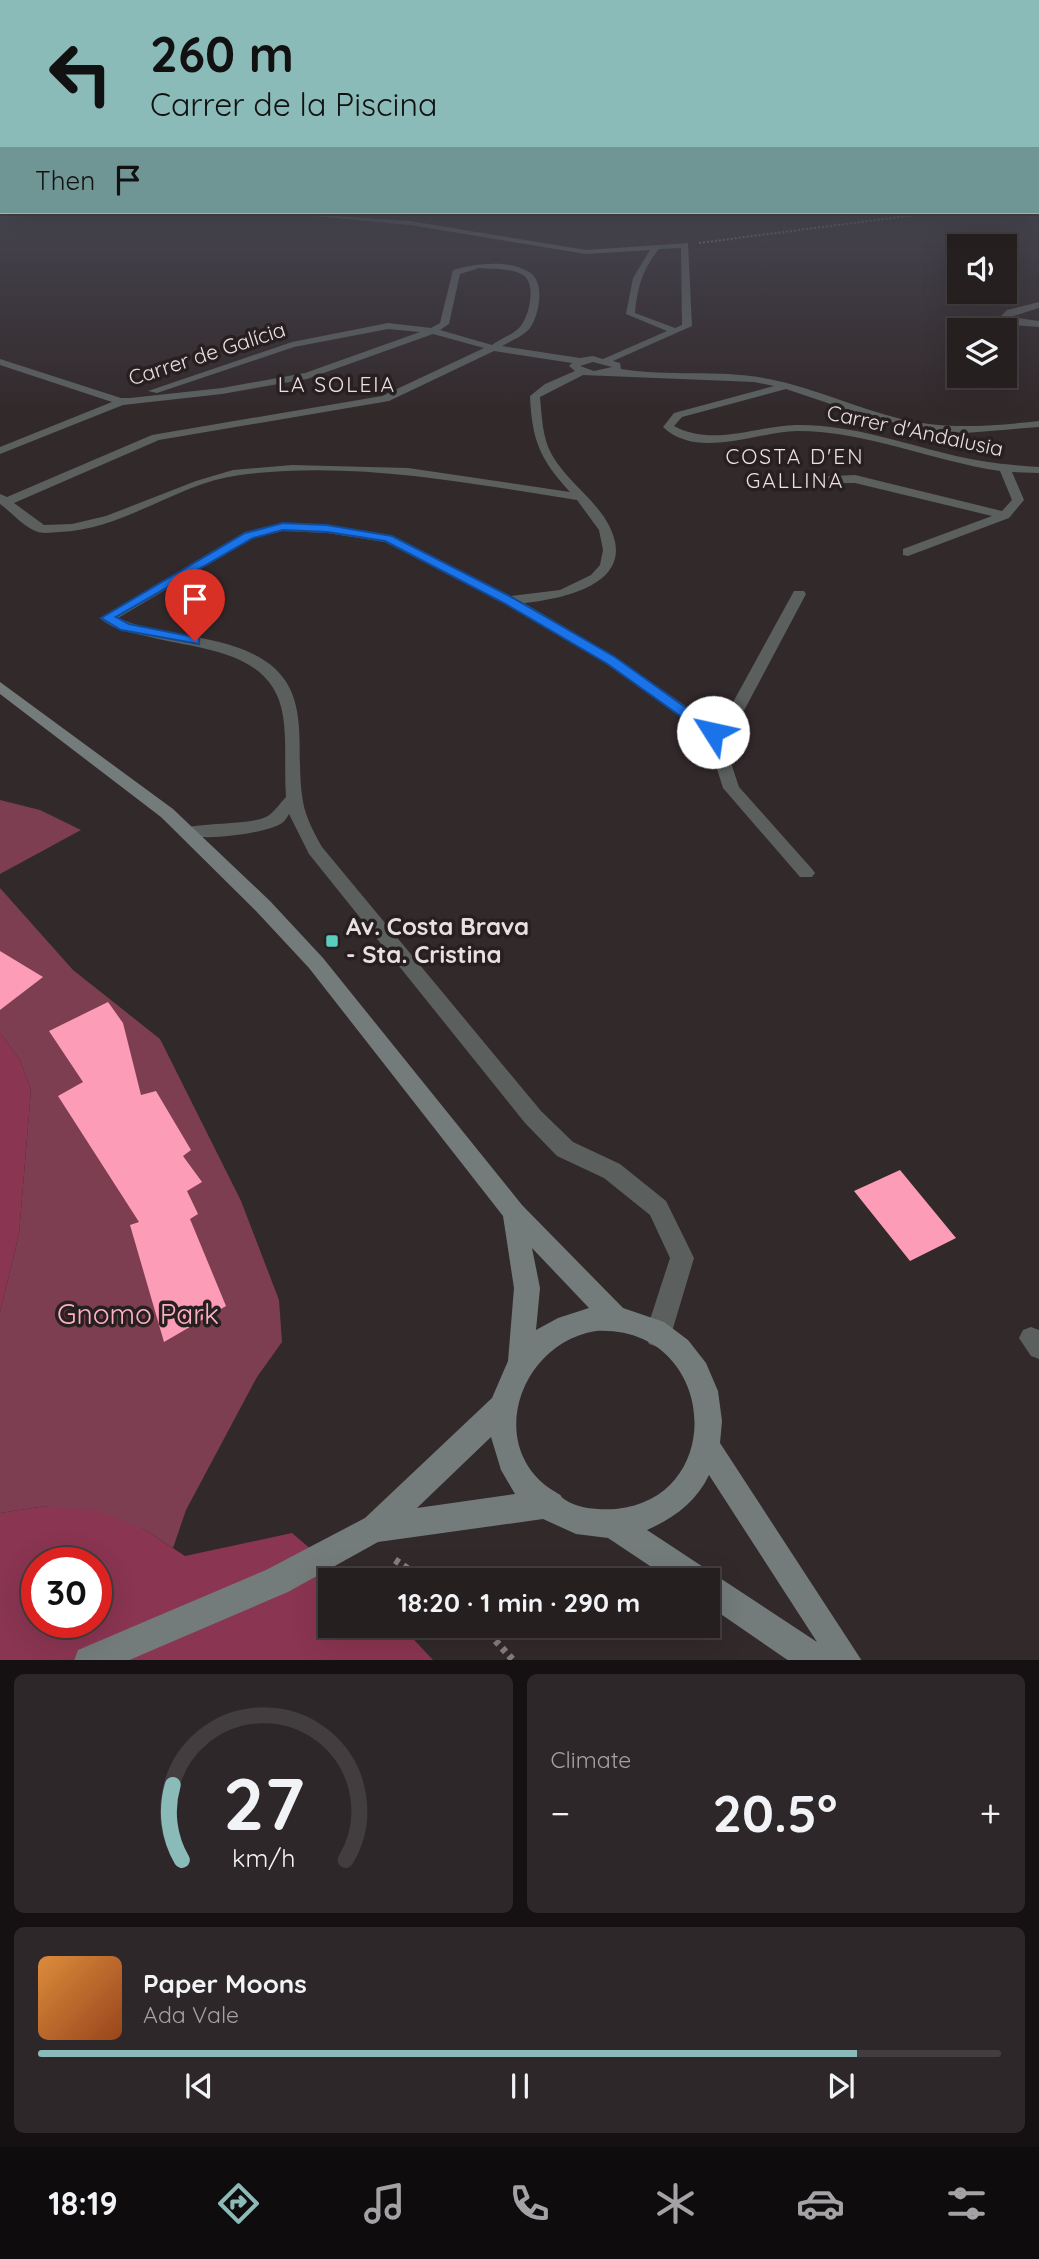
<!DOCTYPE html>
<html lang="en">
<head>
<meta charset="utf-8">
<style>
	:root { --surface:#261f20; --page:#2e2729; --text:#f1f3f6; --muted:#a4a2a5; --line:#423d3e; --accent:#8bbbb9 }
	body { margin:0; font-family:Quicksand,sans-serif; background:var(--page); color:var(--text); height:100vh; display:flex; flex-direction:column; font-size:26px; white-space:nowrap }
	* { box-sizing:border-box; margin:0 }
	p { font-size:23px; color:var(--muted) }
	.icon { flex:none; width:38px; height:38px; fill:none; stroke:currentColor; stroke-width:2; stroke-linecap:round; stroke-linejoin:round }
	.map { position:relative; height:1660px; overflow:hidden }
	.side { display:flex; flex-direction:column; gap:14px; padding:14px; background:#151112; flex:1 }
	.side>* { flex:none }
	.banner { position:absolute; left:0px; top:0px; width:1040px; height:214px; box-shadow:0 7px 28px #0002,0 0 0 2px var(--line); background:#8bbbb9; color:#111; overflow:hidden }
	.fabs { position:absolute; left:947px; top:234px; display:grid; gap:14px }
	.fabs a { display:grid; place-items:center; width:70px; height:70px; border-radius:0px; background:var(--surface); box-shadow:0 7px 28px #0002,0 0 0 2px var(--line); font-size:35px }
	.speed { position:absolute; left:21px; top:1547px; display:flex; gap:14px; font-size:35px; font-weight:700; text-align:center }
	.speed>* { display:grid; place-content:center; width:91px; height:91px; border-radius:50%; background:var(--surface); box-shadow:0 7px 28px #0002,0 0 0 2px var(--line); line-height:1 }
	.speed .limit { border:10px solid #d22; background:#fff; color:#111 }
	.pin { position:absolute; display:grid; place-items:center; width:60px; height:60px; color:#fff; margin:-72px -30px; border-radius:50% 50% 50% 0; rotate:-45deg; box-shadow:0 0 7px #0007 }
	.pin .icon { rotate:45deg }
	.me { position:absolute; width:77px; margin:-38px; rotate:305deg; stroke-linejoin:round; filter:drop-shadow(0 0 5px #0008) }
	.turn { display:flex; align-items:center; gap:24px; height:147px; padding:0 35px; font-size:32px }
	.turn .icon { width:91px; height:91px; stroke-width:2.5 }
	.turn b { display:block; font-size:49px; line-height:60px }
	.then { display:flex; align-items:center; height:66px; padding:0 35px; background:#0003; gap:14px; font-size:26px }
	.big { font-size:52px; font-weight:800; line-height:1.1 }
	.side .widget { flex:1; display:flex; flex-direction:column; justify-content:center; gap:10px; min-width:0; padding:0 24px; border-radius:10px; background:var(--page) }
	.side .dial { align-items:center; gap:0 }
	.dial svg { height:182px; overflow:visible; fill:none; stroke:var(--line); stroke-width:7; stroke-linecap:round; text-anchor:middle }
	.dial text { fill:var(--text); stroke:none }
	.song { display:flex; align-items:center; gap:21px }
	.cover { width:84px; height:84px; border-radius:10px; background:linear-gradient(135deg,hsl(30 70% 55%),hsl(20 70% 35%)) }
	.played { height:7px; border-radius:4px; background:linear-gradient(90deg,var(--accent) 85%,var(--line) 85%) }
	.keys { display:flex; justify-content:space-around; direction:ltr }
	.heat { display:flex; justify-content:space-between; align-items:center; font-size:38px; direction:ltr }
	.side .tiles { flex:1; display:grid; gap:14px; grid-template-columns:1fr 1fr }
	.widget:last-child { grid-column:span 2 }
	.trip { position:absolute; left:318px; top:1568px; width:402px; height:70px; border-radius:0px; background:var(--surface); box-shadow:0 7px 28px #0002,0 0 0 2px var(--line); font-weight:800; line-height:70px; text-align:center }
	.tab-bar { display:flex; height:112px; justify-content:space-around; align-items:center; background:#0f0c0d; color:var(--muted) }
	.tab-bar .icon { width:49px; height:49px }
	.tab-bar .on { color:var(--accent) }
	.tab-bar b { font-size:32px; color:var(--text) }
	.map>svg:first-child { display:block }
</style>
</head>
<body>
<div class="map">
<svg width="1039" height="1661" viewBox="0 0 1039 1661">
	<rect width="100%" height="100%" fill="#32292b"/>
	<!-- green -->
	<path fill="#7d3e51" d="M0 800 40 810 81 830 0 874Z
		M0 888 73 970 160 1039 241 1201 279 1300 282 1342 257 1377 186 1510 173 1548 144 1529 46 1506 0 1513V1312L19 1234 31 1090 20 1060 0 1033Z"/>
	<!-- forest -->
	<path fill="#8a3551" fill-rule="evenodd" d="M0 1033 20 1060 31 1090 19 1234 0 1312Z
		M46 1506 98 1511 144 1529 185 1556 292 1533 347 1580H331V1626H401L433 1660 0 1661V1513ZM37 1563H96V1622H37Z"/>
	<!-- building -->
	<path fill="#fd9cb6" d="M0 951 43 977 0 1010Z
		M108 1002 123 1023 141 1095 156 1091 191 1150 183 1156 202 1182 187 1191 198 1214 190 1219 226 1306 164 1342 130 1225 139 1222 58 1096 83 1082 49 1031Z
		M900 1170 956 1238 910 1261 854 1191Z"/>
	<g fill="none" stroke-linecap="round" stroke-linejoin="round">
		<!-- path-far1 -->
		<path stroke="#857e7f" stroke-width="2" stroke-dasharray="2 2" stroke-linecap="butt" d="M699 243 938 212"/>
		<!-- path -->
		<path stroke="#857e7f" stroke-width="7" stroke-dasharray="5 5" stroke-linecap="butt" d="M395 1560 425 1580
			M482 1626 514 1661"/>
		<!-- lane -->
		<path fill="#5b605f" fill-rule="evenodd" d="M2 205V210H0V206Z
			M1031 1327 1039 1330V1359L1031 1356 1019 1338 1023 1330Z"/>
		<!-- street -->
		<path fill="#5b605f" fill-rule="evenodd" d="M272 212 410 221 586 250 688 243 692 326 613 361 620 363 621 369C670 377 720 369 769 379 814 388 857 408 901 419 947 430 993 426 1039 421V427L965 433 920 429 866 416 786 389 682 417 674 426C713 447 755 426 796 425 848 424 899 442 948 454 979 462 1008 465 1039 467V473L1012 472 1024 500 1009 518 908 556 903 555V549L992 516 855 483H814L810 481V477L855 475 1002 511 1012 500 1000 471C932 461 866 431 797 431 755 432 698 460 663 427L674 413 774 386 754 382 583 375 540 397C542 417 542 437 552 455 565 478 589 495 604 517 645 580 571 598 524 603L615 657 713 725 726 715 794 591H804L806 594 740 718 721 733 739 787 812 869 815 873 812 877H800L723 788 706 734 605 663 504 603 385 542 327 533 283 531 253 538 118 618C161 637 211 633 253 654 317 685 293 746 303 802 306 818 314 833 322 847L541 1111 573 1142 620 1164 666 1201 694 1258 671 1335 667 1344 658 1347 649 1344 645 1335 670 1258 650 1215 604 1178 557 1156 525 1123 309 854 289 814C287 817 285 821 282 823 267 834 190 844 179 831 187 822 246 826 266 817 274 813 280 803 286 797 284 770 287 742 283 716 273 650 201 650 150 637 134 633 112 630 100 618L245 532 283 523 327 525 392 536 511 596 560 590 591 575 600 565 603 550 599 530 577 500C467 483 353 460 240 475 177 483 124 530 59 532 53 532 44 534 38 532 25 528 11 512 0 504V494L7 497 152 435 382 396 484 348 433 334 307 379 222 394 123 405 0 454V447L112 402 0 365V359L121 398H130L222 388 305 373 420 332 388 329 294 347 157 393 148 391 292 342 388 323 431 328 440 323 453 270C476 264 507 259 529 272 546 282 539 315 530 328 524 336 510 341 502 346L580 358 593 356 603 359 667 331 626 314 633 278 650 250 586 254 410 225ZM681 248 682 325 675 328 635 313C637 288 643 268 659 249ZM479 268C493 269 511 268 523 275 537 284 529 317 520 327 514 334 500 339 492 345L440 330 449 324 460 274ZM494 351 572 363 569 366 575 371 545 384 530 396C532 441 540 459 570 492L408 468 292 465 233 470 196 481 106 516 72 524 44 525 14 503 159 440 389 401ZM593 362 612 367 594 371 580 366Z
			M1039 302V308L1010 317 1039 321V327L1012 325 1000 317 1007 310Z"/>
		<!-- secondary -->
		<path fill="#747c7b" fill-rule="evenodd" d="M0 682 173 809 270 901 323 958 522 1205 623 1308 664 1322 688 1340 706 1363 718 1391 722 1421 720 1443 862 1661H789L709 1606V1580H671L608 1538 576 1534 543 1519 378 1542 288 1592 127 1661H74L78 1650 266 1570 365 1518 492 1398 508 1361 514 1288 503 1216 309 968 256 911 161 817 0 694ZM532 1248 589 1308 558 1318 536 1330 540 1288ZM596 1331C717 1325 730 1498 616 1509 600 1510 577 1509 564 1499 558 1494 564 1497 557 1493 483 1451 518 1343 596 1331ZM491 1437 501 1470 515 1494 417 1508ZM709 1475 817 1642 647 1530C674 1518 696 1502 709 1475Z"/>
	</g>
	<!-- sky -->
	<linearGradient id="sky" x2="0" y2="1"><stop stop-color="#1c1718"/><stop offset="0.43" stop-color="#494955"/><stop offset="1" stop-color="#494955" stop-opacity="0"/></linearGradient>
	<rect width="1039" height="412" fill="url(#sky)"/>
	<!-- route -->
	<path fill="#1a73e8" stroke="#114b97" stroke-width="2" d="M283 523 327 525 392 536 513 598 615 657 720 732 713 737 707 735 606 663 504 603 385 541 327 532 283 530 253 538 116 617 129 624 199 638V644L121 630 101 618 245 533Z"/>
	<!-- markers -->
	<rect fill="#59cebe" stroke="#281f21" stroke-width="2.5" x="325" y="934" width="14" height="14" rx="3.5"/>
	<g text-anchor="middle" stroke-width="7" stroke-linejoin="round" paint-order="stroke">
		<!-- far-street labels -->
		<g font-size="21" fill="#e7e1e2" stroke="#281f21">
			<text transform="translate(207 354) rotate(-18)" y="7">Carrer de Galícia</text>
			<text transform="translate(915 431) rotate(12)" y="7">Carrer d'Andalusia</text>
		</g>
		<!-- far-neighbourhood labels -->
		<g font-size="21" letter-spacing="2" fill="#ede0e3" stroke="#281f21">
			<text x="337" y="392">LA SOLEIA</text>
			<text x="795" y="464">COSTA D'EN<tspan x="795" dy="24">GALLINA</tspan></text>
		</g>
		<!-- poi labels -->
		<g font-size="24" font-weight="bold" fill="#e7e1e2" stroke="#281f21" text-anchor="start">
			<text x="346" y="935">Av. Costa Brava<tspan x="346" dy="28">- Sta. Cristina</tspan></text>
		</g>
		<!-- near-park labels -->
		<g font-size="28" fill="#fbb1c4" stroke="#281f21">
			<text x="138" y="1324">Gnomo Park</text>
		</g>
	</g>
</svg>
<div class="fabs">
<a><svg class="icon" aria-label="sound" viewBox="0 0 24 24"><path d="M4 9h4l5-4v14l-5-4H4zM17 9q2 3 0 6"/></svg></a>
<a><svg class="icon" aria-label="layers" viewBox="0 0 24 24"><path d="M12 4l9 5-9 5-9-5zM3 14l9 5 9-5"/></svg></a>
</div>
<div class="speed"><div class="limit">30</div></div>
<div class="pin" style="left:195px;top:641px;background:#d93025"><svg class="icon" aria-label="arrive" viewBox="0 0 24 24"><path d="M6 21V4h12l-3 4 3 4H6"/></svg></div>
<svg class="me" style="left:713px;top:732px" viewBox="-20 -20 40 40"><circle r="19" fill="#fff"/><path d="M0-13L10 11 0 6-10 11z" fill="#1a73e8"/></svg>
<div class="trip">18:20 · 1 min · 290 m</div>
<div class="banner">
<div class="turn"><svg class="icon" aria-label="left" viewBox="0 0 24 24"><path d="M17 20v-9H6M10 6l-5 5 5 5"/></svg><div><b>260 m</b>Carrer de la Piscina</div></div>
<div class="then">Then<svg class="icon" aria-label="arrive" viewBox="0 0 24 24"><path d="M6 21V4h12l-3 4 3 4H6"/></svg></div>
</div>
</div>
<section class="side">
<div class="tiles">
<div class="widget dial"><svg viewBox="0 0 100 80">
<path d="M14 69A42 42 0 1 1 86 69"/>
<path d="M14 69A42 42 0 0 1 10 36" stroke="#8bbbb9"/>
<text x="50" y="56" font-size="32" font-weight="700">27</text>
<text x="50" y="72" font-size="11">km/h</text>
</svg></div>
<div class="widget"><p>Climate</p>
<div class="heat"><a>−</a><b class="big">20.5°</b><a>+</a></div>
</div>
<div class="widget">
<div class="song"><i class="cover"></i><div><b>Paper Moons</b><p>Ada Vale</p></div></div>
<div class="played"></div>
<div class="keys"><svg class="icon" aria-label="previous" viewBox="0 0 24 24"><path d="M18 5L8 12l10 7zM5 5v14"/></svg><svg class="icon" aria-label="pause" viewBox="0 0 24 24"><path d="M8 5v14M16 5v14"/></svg><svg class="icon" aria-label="next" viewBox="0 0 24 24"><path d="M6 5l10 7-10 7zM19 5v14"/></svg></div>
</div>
</div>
</section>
<nav class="tab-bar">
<b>18:19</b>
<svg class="icon on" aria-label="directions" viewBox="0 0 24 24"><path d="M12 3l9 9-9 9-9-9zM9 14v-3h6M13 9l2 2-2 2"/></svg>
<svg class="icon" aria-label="music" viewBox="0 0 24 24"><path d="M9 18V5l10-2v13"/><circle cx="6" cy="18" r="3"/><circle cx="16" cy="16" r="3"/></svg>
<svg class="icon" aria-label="phone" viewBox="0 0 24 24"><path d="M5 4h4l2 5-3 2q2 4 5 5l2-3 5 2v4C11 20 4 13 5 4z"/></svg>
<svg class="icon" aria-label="climate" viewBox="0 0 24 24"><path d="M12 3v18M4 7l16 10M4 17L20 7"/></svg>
<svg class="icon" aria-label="car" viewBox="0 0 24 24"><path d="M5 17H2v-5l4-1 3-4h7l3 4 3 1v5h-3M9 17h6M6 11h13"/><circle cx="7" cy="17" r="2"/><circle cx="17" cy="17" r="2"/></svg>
<svg class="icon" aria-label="filters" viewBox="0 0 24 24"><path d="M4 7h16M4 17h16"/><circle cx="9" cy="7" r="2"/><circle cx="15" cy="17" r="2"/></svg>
</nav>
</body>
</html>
